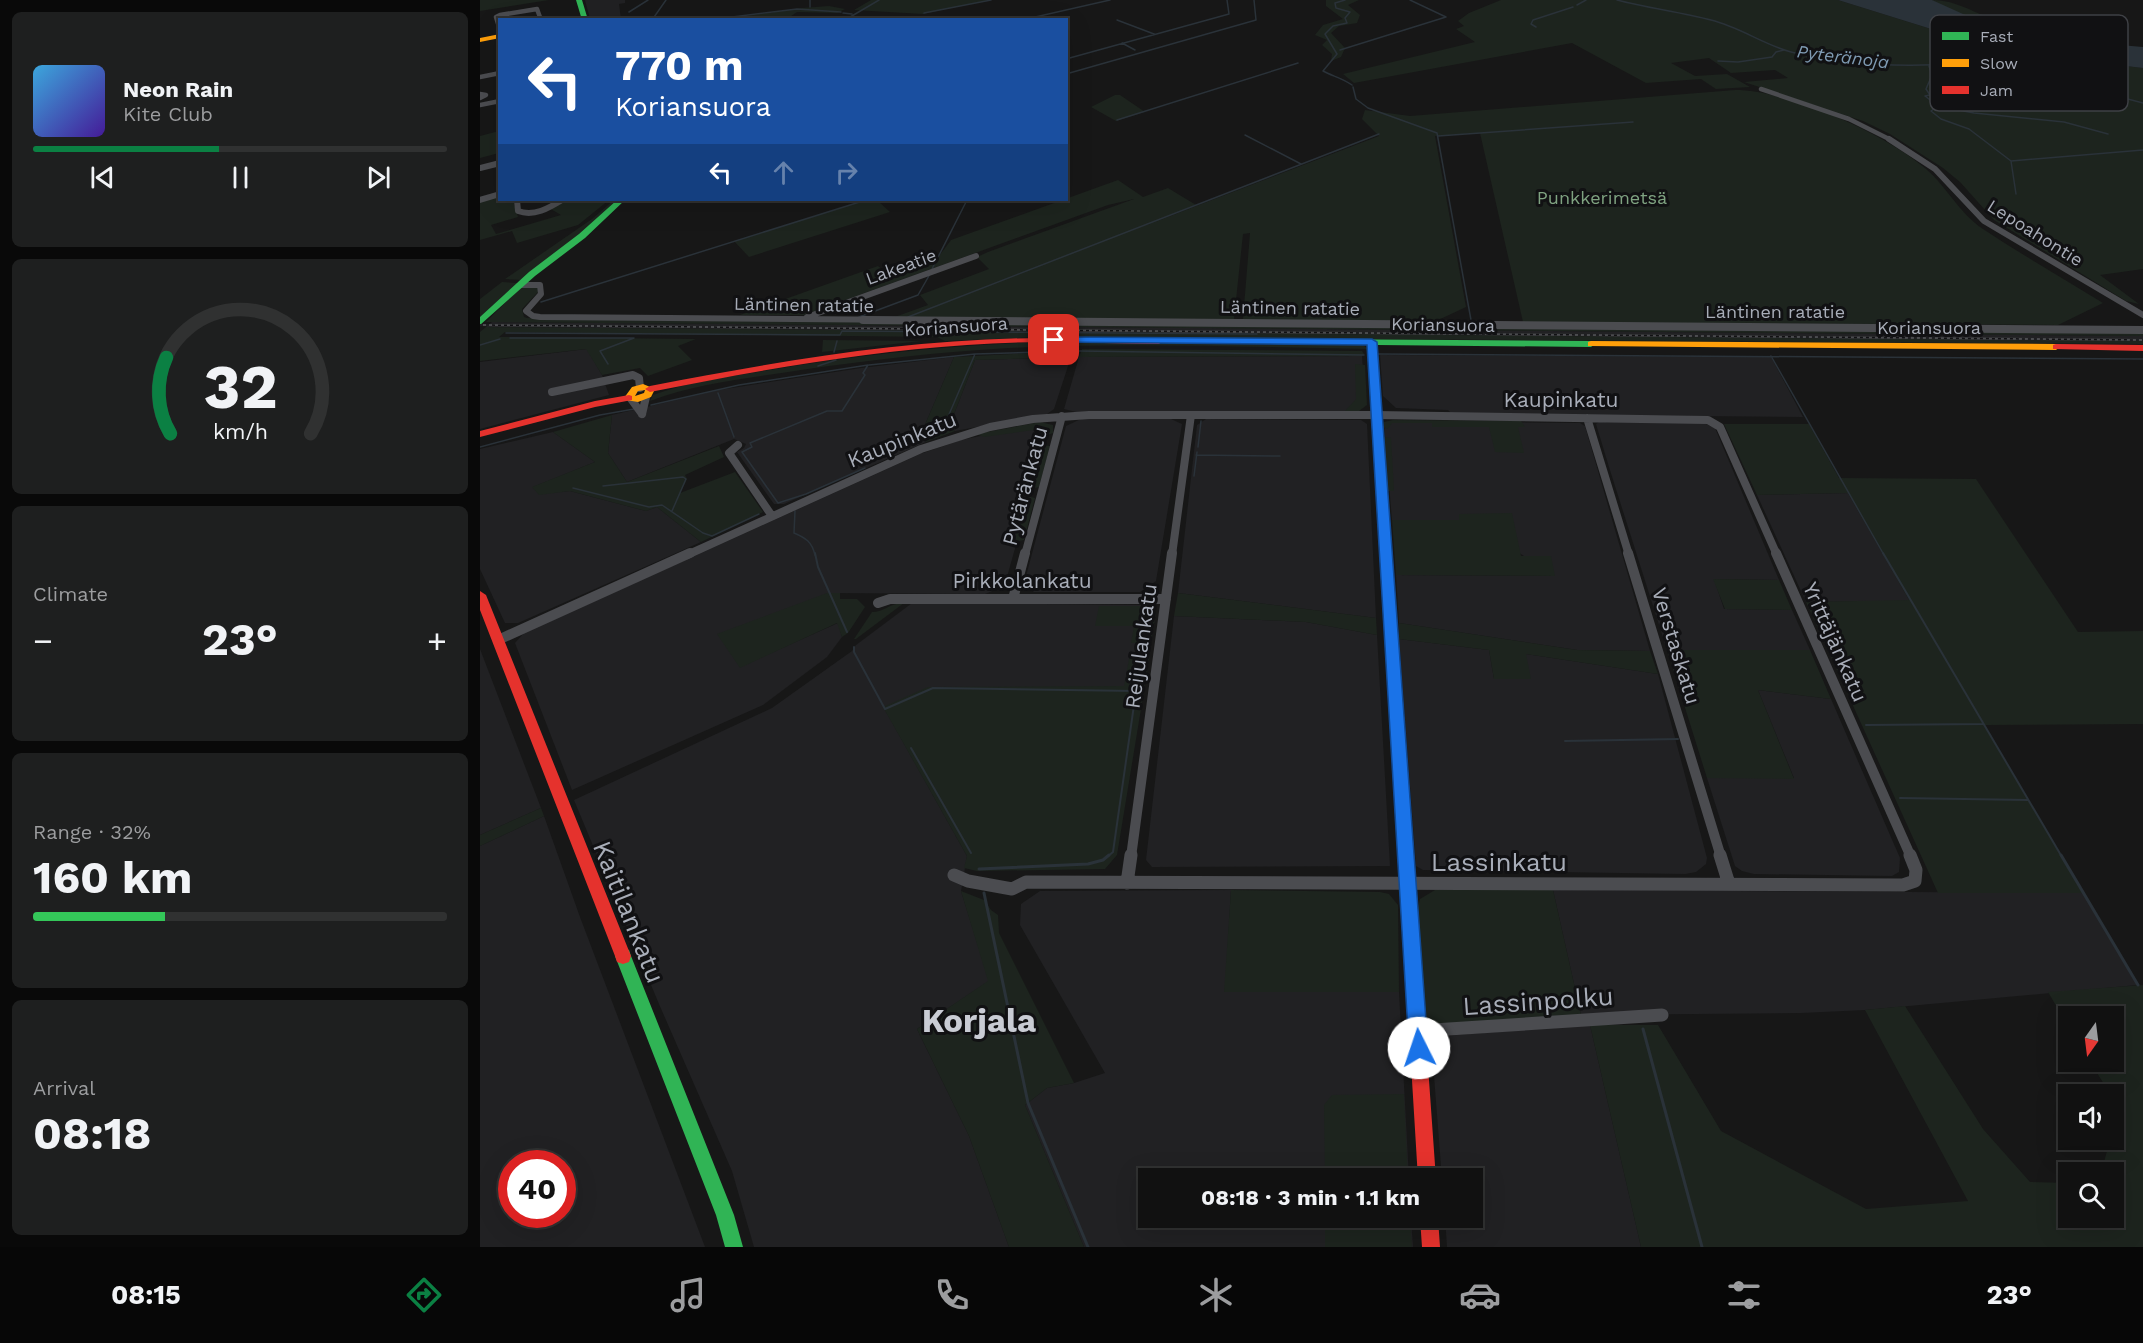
<!DOCTYPE html>
<html lang="en">
<head>
<meta charset="utf-8">
<style>
	:root { --surface:#111; --page:#1e1f1f; --text:#f1f3f6; --muted:#9c9d9f; --line:#303131; --accent:#0b8043 }
	body { margin:0; font-family:"Work Sans",sans-serif; background:var(--page); color:var(--text); height:100vh; display:flex; flex-direction:column; font-size:22px; white-space:nowrap }
	* { box-sizing:border-box; margin:0 }
	p { font-size:20px; color:var(--muted) }
	.icon { flex:none; width:33px; height:33px; fill:none; stroke:currentColor; stroke-width:2; stroke-linecap:round; stroke-linejoin:round }
	.map { position:relative; flex:1; overflow:hidden }
	.panel { display:flex; flex-direction:column; gap:12px; padding:12px; background:#090909; width:480px }
	.panel>* { flex:none }
	.top-card { position:absolute; left:18px; top:18px; width:570px; height:183px; border-radius:0px; box-shadow:0 6px 24px #0002,0 0 0 2px var(--line); background:#1a4fa0; color:#fff; overflow:hidden }
	.needle { width:39px; rotate:194deg }
	.fabs { position:absolute; left:1578px; top:1006px; display:grid; gap:12px }
	.fabs a { display:grid; place-items:center; width:66px; height:66px; border-radius:0px; background:var(--surface); box-shadow:0 6px 24px #0002,0 0 0 2px var(--line); font-size:30px }
	.speed { position:absolute; left:18px; top:1150px; display:flex; gap:12px; font-size:30px; font-weight:700; text-align:center }
	.speed>* { display:grid; place-content:center; width:78px; height:78px; border-radius:50%; background:var(--surface); box-shadow:0 6px 24px #0002,0 0 0 2px var(--line); line-height:1 }
	.speed .limit { border:9px solid #d22; background:#fff; color:#111 }
	.pin { position:absolute; display:grid; place-items:center; width:51px; height:51px; color:#fff; margin:-26px; border-radius:12px; box-shadow:0 3px 9px #0006 }
	.me { position:absolute; width:66px; margin:-33px; rotate:356deg; stroke-linejoin:round; filter:drop-shadow(0 0 4px #0008) }
	.turn { display:flex; align-items:center; gap:21px; height:126px; padding:0 18px; font-size:27px }
	.turn .icon { width:78px; height:78px; stroke-width:2.5 }
	.turn b { display:block; font-size:42px; line-height:51px }
	.lanes { display:flex; align-items:center; height:57px; padding:0 18px; background:#0003; justify-content:center; gap:30px; direction:ltr }
	.lanes .off { opacity:.35 }
	.big { font-size:45px; font-weight:700; line-height:1.1 }
	.panel .card { flex:1; display:flex; flex-direction:column; justify-content:center; gap:9px; min-width:0; padding:0 21px; border-radius:9px; background:var(--page) }
	.panel .dial { align-items:center; gap:0 }
	.dial svg { height:156px; overflow:visible; fill:none; stroke:var(--line); stroke-width:7; stroke-linecap:round; text-anchor:middle }
	.dial text { fill:var(--text); stroke:none }
	.song { display:flex; align-items:center; gap:18px }
	.cover { width:72px; height:72px; border-radius:9px; background:linear-gradient(135deg,hsl(200 70% 55%),hsl(260 70% 35%)) }
	.played { height:6px; border-radius:3px; background:linear-gradient(90deg,var(--accent) 45%,var(--line) 45%) }
	.keys { display:flex; justify-content:space-around; direction:ltr }
	.heat { display:flex; justify-content:space-between; align-items:center; font-size:33px; direction:ltr }
	.charge { height:9px; border-radius:4px; background:linear-gradient(90deg,#34c759 32%,var(--line) 0) }
	.trip { position:absolute; left:658px; top:1168px; width:345px; height:60px; border-radius:0px; background:var(--surface); box-shadow:0 6px 24px #0002,0 0 0 2px var(--line); font-weight:700; line-height:60px; text-align:center }
	.menu { display:flex; height:96px; justify-content:space-around; align-items:center; background:#070707; color:var(--muted) }
	.menu .icon { width:42px; height:42px }
	.menu .current { color:var(--accent) }
	.menu b { font-size:27px; color:var(--text) }
	main { display:flex; flex:1; min-height:0 }
	.map>svg:first-child { display:block }
</style>
</head>
<body>
<main>
<section class="panel">
<div class="card">
<div class="song"><i class="cover"></i><div><b>Neon Rain</b><p>Kite Club</p></div></div>
<div class="played"></div>
<div class="keys"><svg class="icon" aria-label="previous" viewBox="0 0 24 24"><path d="M18 5L8 12l10 7zM5 5v14"/></svg><svg class="icon" aria-label="pause" viewBox="0 0 24 24"><path d="M8 5v14M16 5v14"/></svg><svg class="icon" aria-label="next" viewBox="0 0 24 24"><path d="M6 5l10 7-10 7zM19 5v14"/></svg></div>
</div>
<div class="card dial"><svg viewBox="0 0 100 80">
<path d="M14 69A42 42 0 1 1 86 69"/>
<path d="M14 69A42 42 0 0 1 12 30" stroke="#0b8043"/>
<text x="50" y="56" font-size="32" font-weight="700">32</text>
<text x="50" y="72" font-size="11">km/h</text>
</svg></div>
<div class="card"><p>Climate</p>
<div class="heat"><a>−</a><b class="big">23°</b><a>+</a></div>
</div>
<div class="card"><p>Range · 32%</p><b class="big">160 km</b><div class="charge"></div></div>
<div class="card"><p>Arrival</p><b class="big">08:18</b></div>
</section>
<div class="map">
<svg width="1663" height="1247" viewBox="0 0 1663 1247">
	<rect width="100%" height="100%" fill="#171717"/>
	<!-- built -->
	<path fill="#212123" fill-rule="evenodd" d="M105 0H145V3L139 4 141 19H110Z
		M12 322 1663 336V341L6 327Z
		M107 349 122 375 129 395 0 429V362Z
		M900 355 1291 357 1323 417 972 414 968 410 916 408 903 396Z
		M882 356 885 405 877 411 596 412 584 409 599 357Z
		M474 357 441 434 446 442 304 504H294L257 452 264 448 266 444 254 439 147 482 128 453 132 415 239 390 381 368Z
		M591 357 574 409 567 414 475 431 469 427 495 360Z
		M603 418 691 419 702 424 676 581 660 592H554L546 585 545 580 586 426Z
		M726 419 881 420 887 424 896 618 698 593 717 425Z
		M910 421 1100 423 1105 426 1170 651 1097 650 919 623 916 575 1075 576 979 514 980 520H912L904 425Z
		M1119 422 1224 423 1235 428 1299 580 1234 579 1244 609 1312 610 1330 650H1187L1129 467 1116 424Z
		M554 425 568 431 525 584 522 587 505 594 347 593 260 667 358 623 362 637 347 657 283 705 92 790 35 643 44 633 440 454 481 440Z
		M73 432 115 462 53 487 59 494 90 491 166 511 177 507 221 542 38 623H25L0 569V449Z
		M1368 493 1430 601 1326 602 1277 495Z
		M432 603 670 605 676 611 664 686 404 708 487 856 481 891 509 981 437 1029 489 1136 529 1247H274L252 1171 179 1004 94 800 292 708 372 651 376 645Z
		M694 616 826 622 897 635 910 866 672 867 666 860Z
		M919 639 1009 650 1014 679 1046 654 1178 674 1227 858 1226 864 1216 872 1205 874 943 870 936 866Z
		M0 649 61 808 0 835Z
		M1278 690 1351 699 1420 858 1419 872 1412 876 1274 874 1262 871 1255 866 1227 778H1314Z
		M64 816 100 917 225 1247H0V846ZM32 1164H82V1215H32Z
		M751 890 745 992H919L929 1179H669V1218H931L933 1247H604L545 1105 567 1088 594 1083 625 1073 540 925 541 904 560 891Z
		M1073 890 1603 893 1658 985 1385 1010 1321 1013 1101 1015Z
		M1110 1025 1161 1247H967L965 1218H993V1179H962L951 1037Z"/>
	<!-- green -->
	<path fill="#1d241e" d="M0 0H69L0 11Z
		M391 0H510L443 14 374 10Z
		M846 0H879L868 5 880 15 877 23 859 26 851 33 865 48 861 57 851 61 852 54 842 45 847 40 835 35 843 25 863 19 846 6Z
		M1021 0H1358L1464 33 1559 56 1663 68V269L1620 275 1659 304 1646 301 1514 220 1480 182 1463 168 1410 134 1383 121 1264 82 1308 78 1295 70 1251 73 1229 58 1191 63 1215 76 1247 74 1270 87 1236 89 1221 79 1166 83 1092 43 874 83 863 74 995 42 976 29 984 26 978 21 989 13Z
		M1452 0C1470 0 1484 7 1500 14 1525 24 1571 27 1598 31L1603 30 1608 22 1623 33V37L1608 39 1606 42C1563 35 1487 24 1452 0Z
		M349 6 365 9 357 13 317 12 307 19H245L322 8Z
		M1255 90C1308 90 1406 134 1446 169 1467 187 1479 213 1503 229 1542 255 1583 278 1623 303L1578 325 1043 322 1000 133 955 136 986 307 954 322 763 319 770 233 763 234 754 319 412 318 448 305 440 295 509 269 497 257 508 252 654 199 628 205 324 315H260L398 266 412 278 454 263 471 240 638 180 663 197 688 188 716 205 667 225 899 136 882 119 885 110 930 116Z
		M635 95H640L665 112 636 121 611 107Z
		M19 131V153L0 158V136Z
		M19 196 20 200H33L38 217 11 225 16 234 81 215 69 208 84 201 105 203 111 200H129L98 225 37 243 32 231 0 240V201Z
		M134 200H137L102 232 42 280 25 279 112 219Z
		M386 200H397L410 212 269 257 254 241Z
		M22 282 38 283 0 318V299Z
		M48 286 58 288V292L42 309 44 317 47 318 1663 332V336L6 322 40 288Z
		M6 327 1663 341V344L562 337 465 341 457 337 25 332 19 337 216 339 198 346 212 360 168 376 160 368 122 375 106 349 0 361V332Z
		M343 340 441 341 342 352Z
		M561 342 883 345 888 349C769 347 648 342 529 348 459 352 390 360 321 370 271 378 217 383 170 401L173 395C208 382 247 377 284 371 376 355 468 345 561 342Z
		M602 349 882 351 884 354 882 356 599 357Z
		M593 351 591 357 495 360 469 427 475 431 446 442 441 434 474 357Z
		M875 364 885 365 887 405 879 411H865L876 399Z
		M132 415 128 453 147 482 239 446 244 457 205 475 207 479 200 493 255 472 283 512 221 542 177 507 166 511 90 491 59 495 52 487 115 462 73 432Z
		M913 420 1041 421 1045 427H1038L1044 453 1015 452 1009 427H952V423H912L908 429 903 427 904 422Z
		M560 422 573 425V433L562 437 560 432 553 430 504 437 496 434Z
		M1244 424H1329L1359 478 1496 479 1598 632 1663 631V724L1504 725 1603 893H1458L1326 602 1429 600 1368 493 1277 495Z
		M904 437 911 438 914 491H908L907 488Z
		M555 444 570 446 559 487 547 490 539 488 551 447Z
		M547 496 555 498 544 540 534 542Z
		M1032 513 1041 556H1071L1075 576 916 575 912 520H979V514Z
		M1233 579 1299 580 1312 610 1245 609Z
		M347 593H360V599H377L385 607 368 633 362 637 357 623 260 668 237 634Z
		M698 593 896 618 897 635 826 622 694 616Z
		M424 603 376 639H374L392 612C404 612 412 602 424 603Z
		M619 606H671L676 611 671 643H651L654 626H615Z
		M919 623 1097 650 1170 651 1178 674 1046 654 1051 679H1014L1009 650 919 639Z
		M1187 650H1330L1351 699 1278 690 1314 779 1227 778Z
		M650 654H670L637 855 625 869 497 871 484 868 487 856 403 707 448 687 644 686Z
		M61 808 64 816 0 846V835Z
		M751 890 900 892 909 894 918 905 919 992H744Z
		M955 890H1073L1101 1015 951 1026 945 1021 938 907 940 899Z
		M481 891 504 900 511 910 518 915 519 933 594 1083 567 1088 545 1105 604 1247H529L489 1136 437 1029 508 981Z
		M1663 985V1247H1161L1110 1025H1178L1241 1131 1386 1209 1488 1201 1385 1010 1425 1006 1503 1129 1550 1182 1588 1183V1218H1634V1173H1621L1630 1140H1634V1128L1639 1109 1634 1095H1631L1610 1062H1634V1017H1588V1026L1568 992Z
		M924 1094 928 1179H845L844 1105 852 1095Z
		M845 1218H930L932 1247H845Z"/>
	<!-- water -->
	<path fill="#2a3239" d="M1358 0H1452L1494 19 1548 32 1606 42 1663 47V68L1559 56 1464 33Z"/>
	<g fill="none" stroke-linecap="round" stroke-linejoin="round">
		<!-- stream-far2 -->
		<path stroke="#2a3239" stroke-width="1.5" d="M330 0V7
			M865 0 855 3 856 8 870 12 865 18 867 23 853 26 845 34 857 54 843 71C852 76 862 78 872 85
			M1137 0C1168 8 1200 12 1231 20 1260 27 1282 44 1311 52 1390 72 1472 65 1552 58L1559 57 1561 54
			M1097 5 1106 0
			M149 12 168 0
			M363 13 372 14
			M444 13 511 0
			M236 19 317 9 361 12
			M172 20 186 0
			M365 20 399 0
			M542 20 630 0
			M637 20 674 34
			M1056 27 1051 24 1053 20 1093 7
			M642 43 655 50
			M860 50 966 17 930 0
			M586 59 749 14 747 0
			M1553 59 1574 66 1610 89 1663 103
			M1238 61 1258 62 1292 57 1296 52 1304 50
			M1449 66 1452 75 1446 89 1450 95 1445 96 1458 106 1451 111 1461 119 1489 129 1531 161 1663 150
			M586 74 776 20 774 0
			M873 87 876 99 888 108 957 133 991 320
			M1458 106 1494 113 1584 122 1628 134
			M637 120 818 63
			M765 135 821 164
			M958 136 1153 122
			M1531 161 1536 194
			M451 271 487 200
			M61 302 386 200
			M379 317 438 295 450 274
			M428 317 899 134
			M26 333 360 335 362 331 777 334
			M30 338H154L120 351 128 364
			M0 345 20 339
			M599 351 884 355
			M354 352 357 341
			M495 354 591 351
			M898 354 1663 359
			M1291 356 1404 555
			M389 365 495 354 461 433
			M338 366 356 360
			M238 393 254 437
			M171 405 259 385 388 365 383 373 385 375 362 411H347L270 443 272 447 262 452 298 503 326 494 385 468
			M0 447 120 415 154 409
			M718 447 721 421
			M716 455 800 456
			M714 476 717 452
			M123 486 203 477 206 479 192 511
			M93 488 169 507 182 505 223 533 232 536 279 514
			M315 511 314 533C326 538 332 542 335 555"/>
		<!-- stream-far1 -->
		<path stroke="#2a3239" stroke-width="2" d="M335 553 338 567 367 632
			M1403 553 1582 857
			M374 647V652L405 709 453 688 656 691 633 852 627 857
			M1386 725 1503 724
			M1085 741 1198 739
			M431 748 491 853
			M1420 798 1548 800"/>
		<!-- stream -->
		<path stroke="#2a3239" stroke-width="3" d="M1581 855 1658 985
			M499 869 608 864 623 860 629 855
			M504 893 548 1103 608 1247
			M1163 1029 1222 1247"/>
		<!-- street-far4 -->
		<path stroke="#4b4c50" stroke-width="4.5" d="M20 30 16 17 20 15 57 9 61 20
			M0 77 20 73
			M1281 89 1369 119 1411 140
			M0 94 6 95 0 98
			M0 105 20 101"/>
		<!-- street-far3 -->
		<path stroke="#4b4c50" stroke-width="6" d="M1409 139 1455 169 1504 221 1663 315
			M0 168 20 163
			M0 200 20 194
			M37 200 38 211C54 217 69 208 82 200
			M41 285H60L61 294 46 311 53 316 60 317 568 321
			M327 317 496 256"/>
		<!-- street-far2 -->
		<path stroke="#4b4c50" stroke-width="8" d="M383 320 1663 330
			M72 392 153 375 159 378 160 388
			M151 399 162 414
			M162 414 166 397
			M1107 418 1149 555
			M258 445 249 453 292 516
			M207 555 441 449 510 427 553 419 609 415H896L1228 420 1240 427 1297 555
			M545 555 582 416
			M692 555 711 415"/>
		<!-- street-far1 -->
		<path stroke="#4b4c50" stroke-width="10" d="M1148 553 1241 857
			M1296 553 1431 857
			M533 599 545 553
			M398 603 410 599H686
			M18 640 210 553
			M651 857 692 553"/>
		<!-- street -->
		<path stroke="#4b4c50" stroke-width="13" d="M1240 855 1249 884
			M474 875 488 881 532 889 546 882 1423 885 1435 881 1436 870 1430 855
			M647 883 651 855
			M938 1031 1182 1015"/>
		<!-- fast -->
		<path fill="#30b455" fill-rule="evenodd" d="M96 0H102L108 20H102Z
			M137 200H145L105 238 55 276 0 325V317L49 272 99 234Z
			M679 338 1111 341 1115 344 1111 347 897 345 928 784 926 788 921 790 916 788 914 784 888 345 676 343 675 341Z
			M143 948 149 950 151 956 254 1215 263 1247H245L236 1215 135 956 137 950Z"/>
		<!-- slow -->
		<path fill="#ff9f0a" fill-rule="evenodd" d="M20 34V38L0 42V38Z
			M1111 341 1576 344 1580 347 1576 350 1108 346V342Z
			M163 384 175 389 171 397 158 402 146 400 144 398 152 387ZM165 390 164 393 155 396 158 391Z"/>
		<!-- jam -->
		<path fill="#e5322d" fill-rule="evenodd" d="M560 338H679L683 341 679 344C615 343 551 340 487 345 380 352 275 371 170 392L165 389 170 386C299 361 428 339 560 338Z
			M1576 344 1663 345V351L1573 349V345Z
			M149 395 152 396V400L115 407 0 437V431L115 401Z
			M0 591 6 595 151 956 149 962 143 964 137 962 135 956 0 610Z
			M921 778 926 780 928 784 956 1179H938L914 784 916 780Z
			M940 1218H958L960 1247H942Z"/>
		<defs>
			<path id="rail" d="M0 325 1663 340"/>
		</defs>
		<!-- rail casing -->
		<use href="#rail" stroke="#4b4c4f" stroke-width="2"/>
		<!-- rail -->
		<use href="#rail" stroke="#111113" stroke-width="1.5" stroke-dasharray="3" stroke-linecap="butt"/>
	</g>
	<!-- route -->
	<path fill="#1a73e8" stroke="#114b97" stroke-width="1.5" d="M574 337 892 339 897 342 948 1048 946 1054 939 1057 932 1054 929 1048 887 345 571 342V338Z"/>
	<g text-anchor="middle" stroke-width="6" stroke-linejoin="round" paint-order="stroke">
		<!-- far-water labels -->
		<g font-size="18" font-style="italic" fill="#7f9bb3" stroke="#111113">
			<text transform="translate(1363 57) rotate(7)" y="6">Pyteränoja</text>
		</g>
		<!-- far-park labels -->
		<g font-size="18" fill="#7fa381" stroke="#111113">
			<text x="1122" y="204">Punkkerimetsä</text>
		</g>
		<!-- far-street labels -->
		<g font-size="18" fill="#a8adb8" stroke="#111113">
			<text transform="translate(1555 233) rotate(32)" y="6">Lepoahontie</text>
			<text transform="translate(421 267) rotate(-20)" y="6">Lakeatie</text>
			<text transform="translate(324 305) rotate(1)" y="6">Läntinen ratatie</text>
			<text transform="translate(810 308) rotate(1)" y="6">Läntinen ratatie</text>
			<text x="1295" y="318">Läntinen ratatie</text>
			<text transform="translate(963 325) rotate(1)" y="6">Koriansuora</text>
			<text transform="translate(476 327) rotate(-4)" y="6">Koriansuora</text>
			<text x="1449" y="334">Koriansuora</text>
		</g>
		<!-- street labels -->
		<g font-size="21" fill="#a8adb8" stroke="#111113">
			<text x="1081" y="407">Kaupinkatu</text>
			<text transform="translate(422 440) rotate(-22)" y="7">Kaupinkatu</text>
			<text transform="translate(545 486) rotate(-75)" y="7">Pytäränkatu</text>
			<text x="542" y="588">Pirkkolankatu</text>
			<text transform="translate(1355 642) rotate(66)" y="7">Yrittäjänkatu</text>
			<text transform="translate(661 646) rotate(-82)" y="7">Reijulankatu</text>
			<text transform="translate(1196 646) rotate(73)" y="7">Verstaskatu</text>
		</g>
		<!-- near-street labels -->
		<g font-size="26" fill="#a8adb8" stroke="#111113">
			<text x="1019" y="871">Lassinkatu</text>
			<text transform="translate(149 912) rotate(68)" y="9">Kaitilankatu</text>
			<text transform="translate(1058 1001) rotate(-4)" y="9">Lassinpolku</text>
		</g>
		<!-- near-district labels -->
		<g font-size="33" font-weight="bold" fill="#c9ccd4" stroke="#111113">
			<text x="499" y="1032">Korjala</text>
		</g>
	</g>
	<!-- legend -->
	<rect x="1450" y="15" width="198" height="96" rx="9" fill="#111113" stroke="#3e4045" stroke-width="1.5"/>
	<rect x="1462" y="32" width="27" height="8" fill="#30b455"/>
	<rect x="1462" y="59" width="27" height="8" fill="#ff9f0a"/>
	<rect x="1462" y="86" width="27" height="8" fill="#e5322d"/>
	<g font-size="16" fill="#a8adb8">
		<text x="1500" y="42">Fast</text>
		<text x="1500" y="69">Slow</text>
		<text x="1500" y="96">Jam</text>
	</g>
</svg>
<div class="fabs">
<a><svg class="needle" viewBox="-14 -14 28 28"><path d="M0-13l5 13h-10z" fill="#e53935"/><path d="M0 13l5-13h-10z" fill="#9c9d9f"/></svg></a>
<a><svg class="icon" aria-label="sound" viewBox="0 0 24 24"><path d="M4 9h4l5-4v14l-5-4H4zM17 9q2 3 0 6"/></svg></a>
<a><svg class="icon" aria-label="search" viewBox="0 0 24 24"><circle cx="10" cy="10" r="6"/><path d="M15 15l6 6"/></svg></a>
</div>
<div class="speed"><div class="limit">40</div></div>
<div class="pin" style="left:574px;top:340px;background:#d93025"><svg class="icon" aria-label="arrive" viewBox="0 0 24 24"><path d="M6 21V4h12l-3 4 3 4H6"/></svg></div>
<svg class="me" style="left:939px;top:1048px" viewBox="-20 -20 40 40"><circle r="19" fill="#fff"/><path d="M0-13L10 11 0 6-10 11z" fill="#1a73e8"/></svg>
<div class="trip">08:18 · 3 min · 1.1 km</div>
<div class="top-card">
<div class="turn"><svg class="icon" aria-label="left" viewBox="0 0 24 24"><path d="M17 20v-9H6M10 6l-5 5 5 5"/></svg><div><b>770 m</b>Koriansuora</div></div>
<div class="lanes"><svg class="icon" aria-label="left" viewBox="0 0 24 24"><path d="M17 20v-9H6M10 6l-5 5 5 5"/></svg><svg class="icon off" aria-label="ahead" viewBox="0 0 24 24"><path d="M12 20V5M6 11l6-6 6 6"/></svg><svg class="icon off" aria-label="right" viewBox="0 0 24 24"><path d="M7 20v-9h11M14 6l5 5-5 5"/></svg></div>
</div>
</div>
</main>
<nav class="menu">
<b>08:15</b>
<svg class="icon current" aria-label="directions" viewBox="0 0 24 24"><path d="M12 3l9 9-9 9-9-9zM9 14v-3h6M13 9l2 2-2 2"/></svg>
<svg class="icon" aria-label="music" viewBox="0 0 24 24"><path d="M9 18V5l10-2v13"/><circle cx="6" cy="18" r="3"/><circle cx="16" cy="16" r="3"/></svg>
<svg class="icon" aria-label="phone" viewBox="0 0 24 24"><path d="M5 4h4l2 5-3 2q2 4 5 5l2-3 5 2v4C11 20 4 13 5 4z"/></svg>
<svg class="icon" aria-label="climate" viewBox="0 0 24 24"><path d="M12 3v18M4 7l16 10M4 17L20 7"/></svg>
<svg class="icon" aria-label="car" viewBox="0 0 24 24"><path d="M5 17H2v-5l4-1 3-4h7l3 4 3 1v5h-3M9 17h6M6 11h13"/><circle cx="7" cy="17" r="2"/><circle cx="17" cy="17" r="2"/></svg>
<svg class="icon" aria-label="filters" viewBox="0 0 24 24"><path d="M4 7h16M4 17h16"/><circle cx="9" cy="7" r="2"/><circle cx="15" cy="17" r="2"/></svg>
<b>23°</b>
</nav>
</body>
</html>
